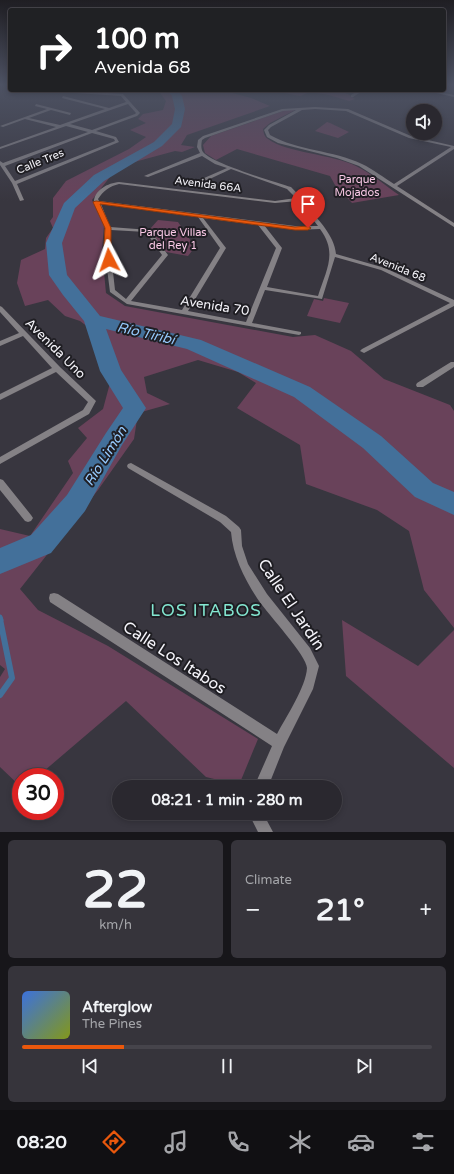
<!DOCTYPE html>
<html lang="en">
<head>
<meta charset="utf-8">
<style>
	:root { --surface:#2a282f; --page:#36343b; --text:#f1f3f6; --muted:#a5a6aa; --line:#46444b; --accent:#ea580c }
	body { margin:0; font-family:"Varela Round",sans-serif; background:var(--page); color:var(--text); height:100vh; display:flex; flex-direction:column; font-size:15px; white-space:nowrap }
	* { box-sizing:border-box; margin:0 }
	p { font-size:13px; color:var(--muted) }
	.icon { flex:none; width:22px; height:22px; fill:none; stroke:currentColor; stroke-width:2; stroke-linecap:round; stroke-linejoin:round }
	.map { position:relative; height:832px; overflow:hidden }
	.drawer { display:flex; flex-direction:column; gap:8px; padding:8px; background:#17161a; flex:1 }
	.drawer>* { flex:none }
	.guide { position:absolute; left:8px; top:8px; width:438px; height:84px; border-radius:4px; box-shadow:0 2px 6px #0003,0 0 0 1px var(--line); background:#202124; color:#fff; overflow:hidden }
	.tools { position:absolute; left:406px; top:104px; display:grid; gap:8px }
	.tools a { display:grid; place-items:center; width:36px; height:36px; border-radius:50%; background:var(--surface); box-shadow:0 2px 6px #0003,0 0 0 1px var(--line); font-size:20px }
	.speed { position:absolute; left:12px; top:768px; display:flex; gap:8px; font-size:20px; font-weight:700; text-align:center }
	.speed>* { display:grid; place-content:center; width:52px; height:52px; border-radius:50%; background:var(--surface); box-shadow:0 2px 6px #0003,0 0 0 1px var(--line); line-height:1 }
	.speed .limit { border:6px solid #d22; background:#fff; color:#111 }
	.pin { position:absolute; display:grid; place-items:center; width:34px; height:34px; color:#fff; margin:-41px -17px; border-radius:50% 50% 50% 0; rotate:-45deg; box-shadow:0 0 4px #0007 }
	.pin .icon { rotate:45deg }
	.me { position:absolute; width:44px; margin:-22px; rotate:356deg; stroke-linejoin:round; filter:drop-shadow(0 0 3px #0008) }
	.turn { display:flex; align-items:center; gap:14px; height:84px; padding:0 20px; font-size:18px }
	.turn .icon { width:52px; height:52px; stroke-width:2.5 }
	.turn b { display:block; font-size:28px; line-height:34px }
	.big { font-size:30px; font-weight:800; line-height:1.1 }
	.drawer .card { flex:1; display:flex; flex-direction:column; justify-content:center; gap:6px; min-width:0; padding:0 14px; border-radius:6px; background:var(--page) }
	.drawer .dial { align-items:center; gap:0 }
	.dial b { font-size:52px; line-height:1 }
	.song { display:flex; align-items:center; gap:12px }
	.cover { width:48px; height:48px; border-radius:6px; background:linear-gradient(135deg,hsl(220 70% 55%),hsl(70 70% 35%)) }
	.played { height:4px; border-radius:2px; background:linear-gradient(90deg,var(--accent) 25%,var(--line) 25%) }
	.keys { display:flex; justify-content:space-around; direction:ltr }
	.heat { display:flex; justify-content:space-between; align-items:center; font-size:22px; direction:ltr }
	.drawer .tiles { flex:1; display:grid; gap:8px; grid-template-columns:1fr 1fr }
	.card:last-child { grid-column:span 2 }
	.trip { position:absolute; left:112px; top:780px; width:230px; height:40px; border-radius:20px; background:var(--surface); box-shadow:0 2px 6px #0003,0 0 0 1px var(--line); font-weight:800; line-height:40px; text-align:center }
	.tab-bar { display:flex; height:64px; justify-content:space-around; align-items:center; background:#111013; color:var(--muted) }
	.tab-bar .icon { width:28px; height:28px }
	.tab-bar .selected { color:var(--accent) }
	.tab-bar b { font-size:18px; color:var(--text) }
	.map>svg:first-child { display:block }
</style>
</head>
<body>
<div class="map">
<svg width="454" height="832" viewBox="0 0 454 832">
	<rect width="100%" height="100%" fill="#38363f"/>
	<!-- green -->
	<path fill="#69425a" d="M158 90H221L251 98 270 106 187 135 181 145 195 147 182 152 175 151 127 164 113 173 92 200 104 226 102 251 106 293 125 306 293 337 315 335 351 351 384 379 450 405 454 411V628L424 590 409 531 377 510 306 484 300 445 237 408 256 383 238 372 198 360 144 377 147 393 170 404 138 413 134 439 98 490 20 589 38 610 108 646 258 739 239 785 206 777 126 701 37 777H21V787L0 767V677L5 669 0 665V529L30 536 73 473 68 461 87 438 78 428 103 409 110 383 92 330 80 321 65 316 48 300 25 306 17 283 21 260 45 249 46 238 53 228 50 221 53 217V198L66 181 129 149 146 137 130 130 146 123 138 119 143 114 163 110 166 101Z
		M269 90H336L348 94 355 99 349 101 329 95 310 92 300 96Z
		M297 109 270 123 263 129C264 134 264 136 268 139 287 153 332 154 356 166 371 173 386 186 399 195L352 203 335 185 330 176 237 149 216 160 205 153 203 145 211 136 286 110Z
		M327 122 330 123 349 132 338 138 315 131Z
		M158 220 178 222 195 247 188 256 166 252 149 230Z
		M324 298 349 303 340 323 307 316 314 299 323 301Z
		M342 620 418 666 454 630V768L346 676Z"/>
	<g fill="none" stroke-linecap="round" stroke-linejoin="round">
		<!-- stream-far2 -->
		<path stroke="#43709a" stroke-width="2" d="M303 90H310"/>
		<!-- stream-far1 -->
		<path stroke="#43709a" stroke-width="5" d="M0 617 1 620"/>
		<!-- stream -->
		<path stroke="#43709a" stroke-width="6" d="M0 695 12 678 0 619"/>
		<!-- river -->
		<path fill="#43709a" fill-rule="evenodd" d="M167 90H177L182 96 185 109 181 127 162 146 104 181 75 208 62 243 67 275 100 316 201 340 310 387 381 436 433 483 454 492V515L415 497 363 448 294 397 187 349 106 329 121 370 146 408 122 445 85 511 51 553 0 574V548L31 535 67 495 106 433 123 408 100 371 84 321 63 295 49 275 46 243 64 203 94 175 154 142 172 124 175 109 172 96Z"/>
		<!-- minor -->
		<path fill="#848185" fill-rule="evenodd" d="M360 90H364L353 97H351V95Z
			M77 91 123 94 140 113 137 116 96 131 116 137 119 142 17 184 24 200 20 201 12 183 0 165V161L3 163 88 132 66 126 0 149V147L56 127 25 119 3 127 0 126 47 109 35 106 36 104 71 113 70 115 51 110 29 118 60 125 105 109 62 98 63 96 109 108 126 102 121 96 76 93ZM128 104 136 113 135 114 92 130 70 124ZM92 133 114 139 115 141 15 181 5 166Z
			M315 107 348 109 411 136 454 146V149L397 186 454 223V227L359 166 337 158 278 143 267 137 264 130 269 125 296 110 283 111 205 138 202 140C201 145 201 149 203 152 211 163 275 182 291 187 297 193 302 199 307 206 319 221 334 235 336 254L385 268 454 300V306L364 353 360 351 362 349 450 303 381 270 335 257 322 299 265 290 252 323 301 332V334L299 335 127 304 110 292 104 245 105 228 95 203 94 202C94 190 108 183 119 182L275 201 296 198 287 189 231 169 199 184H195V182L227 168 215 164 202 156 148 177 144 176 200 153 197 147 198 140 203 136 282 109ZM315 109 346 111 409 138 451 147 394 184C384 178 373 169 362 164 333 150 298 151 270 135L268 130 271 127 302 110ZM119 184 275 203 298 201 318 226H295L99 201 98 199C103 191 110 186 119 184ZM101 204 198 217 220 248 182 310 131 301 168 255 150 230 110 227ZM203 218 258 225 276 248 246 322 188 311 226 248ZM264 225 295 230 320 229C338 253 326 270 318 296L267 287 282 248ZM111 230 146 232 162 255 126 299 115 290 110 245Z
			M0 306 2 307 60 367 96 401 89 414 0 464V457L83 410 88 402 56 372 0 400V394L52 368 23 336 0 346V341L19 333 0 312Z
			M451 362H454V367L423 387H417L416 385 417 383Z
			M131 463 226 516 239 527 241 530 242 546 248 564 267 594 310 648 319 666 313 689 284 747 268 787H254L272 746 50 602 49 598 50 594 54 593 58 594 277 734C286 717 306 687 307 668 307 656 268 614 259 601 245 580 233 557 231 532L220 522 128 468 127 466 128 464Z
			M0 479 3 480 31 515 33 518 31 521 28 522 25 521 0 490Z
			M251 813H265V817L273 832H258L251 818Z"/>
		<!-- tertiary -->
		<path fill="#848185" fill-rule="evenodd" d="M423 90H430L454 95V97Z"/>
	</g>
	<!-- sky -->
	<linearGradient id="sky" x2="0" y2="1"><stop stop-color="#1f1e23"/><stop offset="0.42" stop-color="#4d5263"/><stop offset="1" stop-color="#4d5263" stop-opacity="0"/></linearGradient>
	<rect width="454" height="201" fill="url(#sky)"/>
	<!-- route -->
	<path fill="#ea580c" stroke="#983908" d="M96 201 295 227 308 226 311 228 308 230H295L100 204 111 228V245L112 260 109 262 106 260 104 245 105 228 93 202Z"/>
	<g text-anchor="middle" stroke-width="4" stroke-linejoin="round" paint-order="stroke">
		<!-- far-street labels -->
		<g font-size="11" fill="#f5f4fa" stroke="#1f1e23">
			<text transform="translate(40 161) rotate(-22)" y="4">Calle Tres</text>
			<text transform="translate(208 184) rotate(7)" y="4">Avenida 66A</text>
			<text transform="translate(398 267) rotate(22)" y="4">Avenida 68</text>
		</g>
		<!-- far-park labels -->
		<g font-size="11" fill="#fac8e6" stroke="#1f1e23">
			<text x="357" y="183">Parque<tspan x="357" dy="13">Mojados</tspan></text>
			<text x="173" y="236">Parque Villas<tspan x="173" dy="13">del Rey 1</tspan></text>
		</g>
		<!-- street labels -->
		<g font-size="13" fill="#f5f4fa" stroke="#1f1e23">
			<text transform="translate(215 305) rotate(9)" y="5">Avenida 70</text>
			<text transform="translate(56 348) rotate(45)" y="5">Avenida Uno</text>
		</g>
		<!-- water labels -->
		<g font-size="14" font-style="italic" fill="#95c9fc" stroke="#1f1e23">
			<text transform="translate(146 333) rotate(13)" y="5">Río Tiribí</text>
			<text transform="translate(105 456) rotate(-58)" y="5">Río Limón</text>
		</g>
		<!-- near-street labels -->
		<g font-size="16" fill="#f5f4fa" stroke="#1f1e23">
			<text transform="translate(292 604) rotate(56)" y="6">Calle El Jardín</text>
			<text transform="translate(175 657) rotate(33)" y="6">Calle Los Itabos</text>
		</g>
		<!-- near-neighbourhood labels -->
		<g font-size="17" letter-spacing="1" fill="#84e8d2" stroke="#1f1e23">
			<text x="206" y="616">LOS ITABOS</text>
		</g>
	</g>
</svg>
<div class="tools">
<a><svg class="icon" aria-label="sound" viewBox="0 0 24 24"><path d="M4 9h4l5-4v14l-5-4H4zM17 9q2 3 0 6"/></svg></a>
</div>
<div class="speed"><div class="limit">30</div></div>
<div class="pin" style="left:308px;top:228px;background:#d93025"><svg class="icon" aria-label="arrive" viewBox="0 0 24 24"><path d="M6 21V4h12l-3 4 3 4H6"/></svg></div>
<svg class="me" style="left:109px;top:260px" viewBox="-20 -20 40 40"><path d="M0-17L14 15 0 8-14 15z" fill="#ea580c" stroke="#fff" stroke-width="4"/></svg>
<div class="trip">08:21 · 1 min · 280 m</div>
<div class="guide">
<div class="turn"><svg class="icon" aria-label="right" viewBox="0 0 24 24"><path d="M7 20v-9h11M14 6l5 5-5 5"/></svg><div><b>100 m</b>Avenida 68</div></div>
</div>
</div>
<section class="drawer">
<div class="tiles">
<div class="card dial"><b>22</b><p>km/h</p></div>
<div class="card"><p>Climate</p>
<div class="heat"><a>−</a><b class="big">21°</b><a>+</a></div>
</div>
<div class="card">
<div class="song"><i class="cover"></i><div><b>Afterglow</b><p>The Pines</p></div></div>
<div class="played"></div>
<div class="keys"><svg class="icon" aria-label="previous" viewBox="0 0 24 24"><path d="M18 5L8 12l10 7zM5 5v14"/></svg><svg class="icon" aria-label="pause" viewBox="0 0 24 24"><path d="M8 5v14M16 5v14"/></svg><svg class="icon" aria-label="next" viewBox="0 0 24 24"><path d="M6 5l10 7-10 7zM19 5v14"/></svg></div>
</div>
</div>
</section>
<nav class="tab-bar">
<b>08:20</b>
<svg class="icon selected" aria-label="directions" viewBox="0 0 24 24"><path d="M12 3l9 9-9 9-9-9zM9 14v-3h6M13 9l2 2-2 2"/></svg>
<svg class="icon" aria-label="music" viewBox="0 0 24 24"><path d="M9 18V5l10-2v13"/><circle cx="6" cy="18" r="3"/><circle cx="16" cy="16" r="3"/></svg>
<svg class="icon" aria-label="phone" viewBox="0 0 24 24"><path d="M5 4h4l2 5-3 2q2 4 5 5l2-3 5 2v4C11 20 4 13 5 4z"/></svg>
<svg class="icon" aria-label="climate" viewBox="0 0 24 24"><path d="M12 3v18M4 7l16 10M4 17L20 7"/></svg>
<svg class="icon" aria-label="car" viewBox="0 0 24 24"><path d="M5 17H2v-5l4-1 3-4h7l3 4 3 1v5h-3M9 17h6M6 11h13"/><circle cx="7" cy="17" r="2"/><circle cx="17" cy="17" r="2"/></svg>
<svg class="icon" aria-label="filters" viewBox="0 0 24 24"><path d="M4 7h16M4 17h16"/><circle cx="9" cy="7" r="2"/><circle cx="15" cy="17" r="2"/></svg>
</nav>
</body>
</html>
